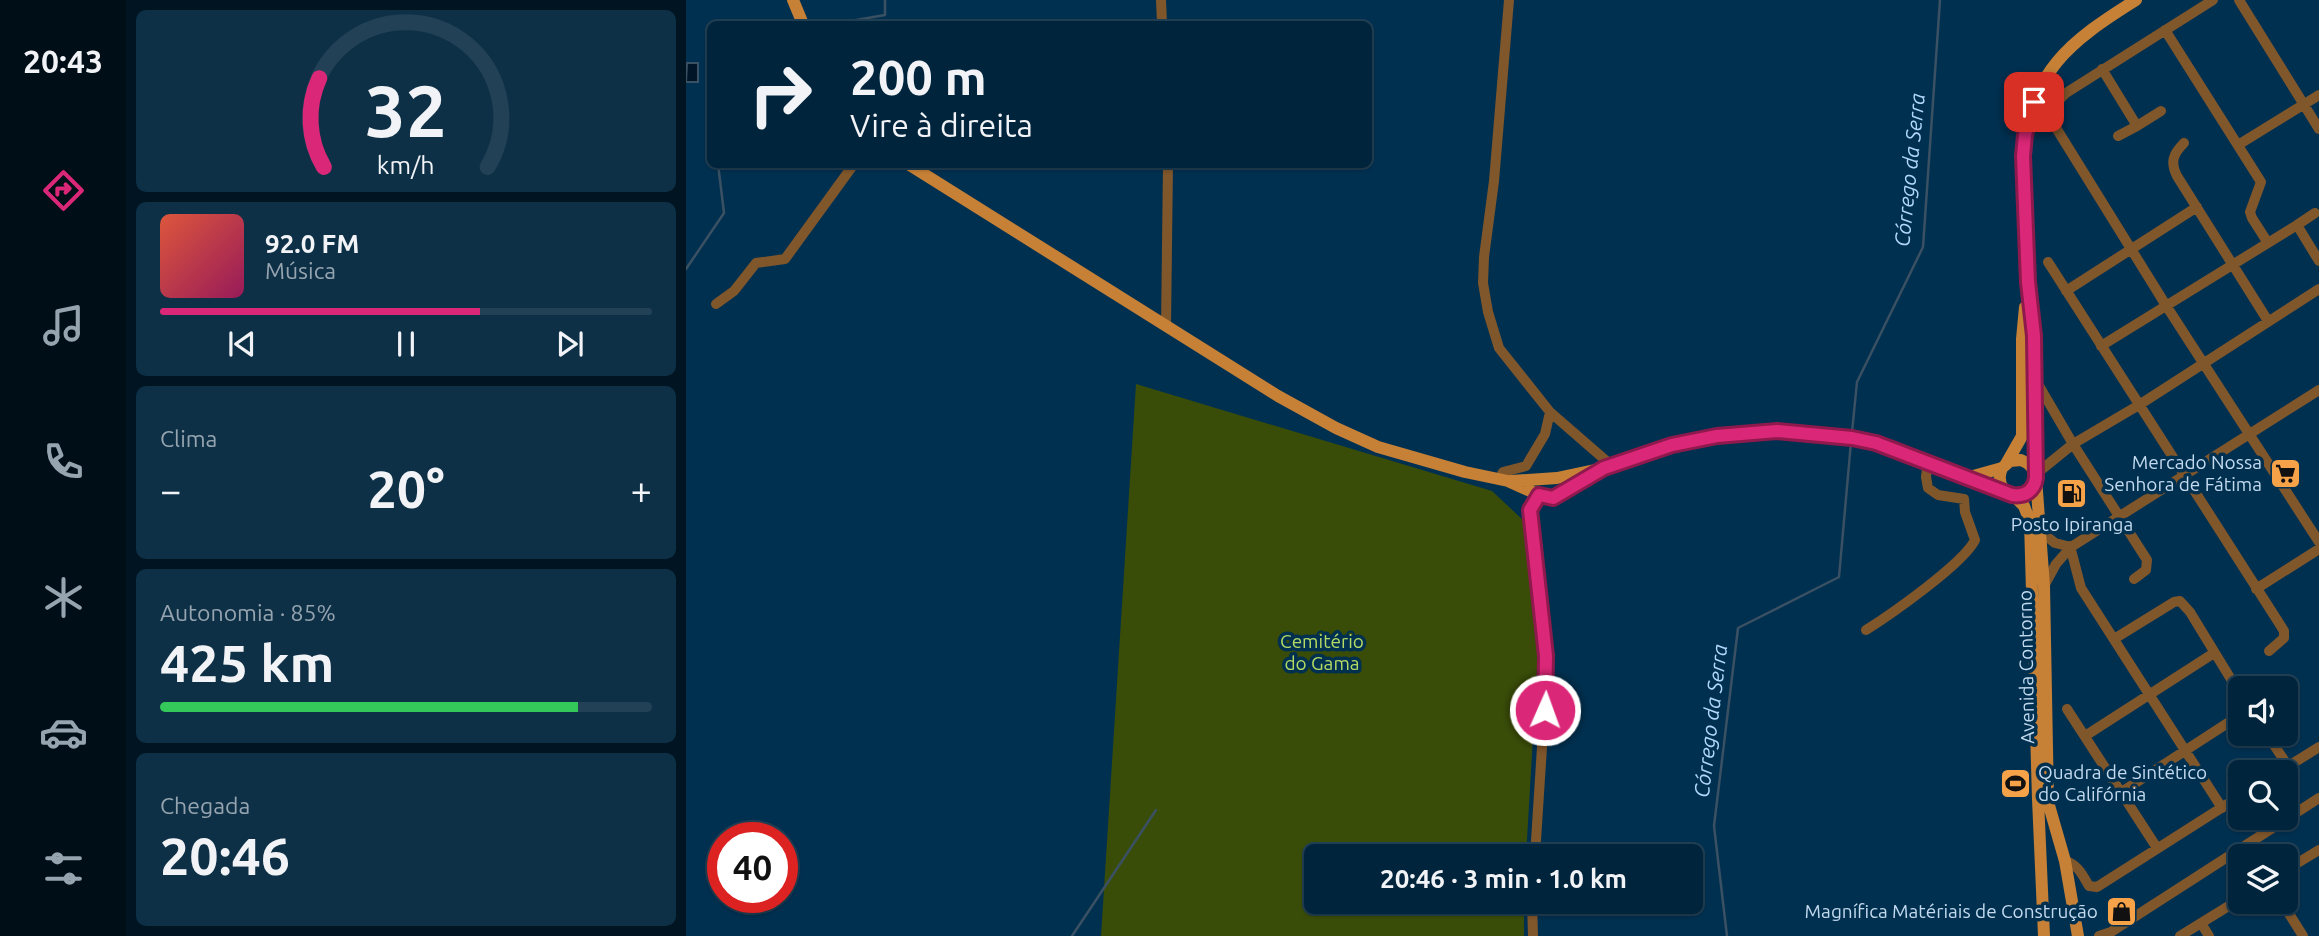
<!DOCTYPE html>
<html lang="pt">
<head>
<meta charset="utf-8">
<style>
	:root { --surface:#00243c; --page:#0e3047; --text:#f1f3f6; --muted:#95a4af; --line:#224156; --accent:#db2777 }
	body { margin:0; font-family:Ubuntu,sans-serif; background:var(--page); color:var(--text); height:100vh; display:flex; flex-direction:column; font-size:26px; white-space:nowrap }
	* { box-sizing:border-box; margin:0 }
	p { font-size:23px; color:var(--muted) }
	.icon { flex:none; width:38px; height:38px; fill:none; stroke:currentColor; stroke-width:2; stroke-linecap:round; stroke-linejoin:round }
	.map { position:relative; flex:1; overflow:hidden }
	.drawer { display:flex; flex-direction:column; gap:10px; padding:10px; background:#001421; width:560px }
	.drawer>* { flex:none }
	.hud { position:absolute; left:21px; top:21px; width:665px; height:147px; border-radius:10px; box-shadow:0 2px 5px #0004,0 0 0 2px var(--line); background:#00243c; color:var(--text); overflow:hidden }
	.fabs { position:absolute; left:1542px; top:676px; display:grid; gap:14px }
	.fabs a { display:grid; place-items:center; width:70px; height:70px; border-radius:10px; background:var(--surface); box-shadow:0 2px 5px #0004,0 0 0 2px var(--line); font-size:35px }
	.speed { position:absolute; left:21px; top:822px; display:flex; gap:14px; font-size:35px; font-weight:700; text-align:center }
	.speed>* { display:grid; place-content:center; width:91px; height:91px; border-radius:50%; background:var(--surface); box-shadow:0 2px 5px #0004,0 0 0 2px var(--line); line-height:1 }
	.speed .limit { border:10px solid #d22; background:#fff; color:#111 }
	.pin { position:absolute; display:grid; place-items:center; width:60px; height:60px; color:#fff; margin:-30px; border-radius:14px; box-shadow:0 4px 10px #0006 }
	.me { position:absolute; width:77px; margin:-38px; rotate:2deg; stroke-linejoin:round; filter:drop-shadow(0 0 5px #0008) }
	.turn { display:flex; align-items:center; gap:24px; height:147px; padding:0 28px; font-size:32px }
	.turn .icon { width:91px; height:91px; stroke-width:2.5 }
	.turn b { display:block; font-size:49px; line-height:60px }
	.big { font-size:52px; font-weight:700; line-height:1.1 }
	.drawer .card { flex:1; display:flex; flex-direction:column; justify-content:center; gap:10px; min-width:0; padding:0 24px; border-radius:10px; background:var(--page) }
	.drawer .dial { align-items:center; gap:0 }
	.dial svg { height:182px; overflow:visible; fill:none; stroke:var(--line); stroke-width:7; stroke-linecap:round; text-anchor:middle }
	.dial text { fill:var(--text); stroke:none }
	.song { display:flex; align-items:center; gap:21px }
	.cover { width:84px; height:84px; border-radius:10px; background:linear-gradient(135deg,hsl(10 70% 55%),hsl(330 70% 35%)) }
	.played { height:7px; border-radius:4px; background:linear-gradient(90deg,var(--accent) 65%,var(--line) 65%) }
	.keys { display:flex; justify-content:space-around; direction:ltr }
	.heat { display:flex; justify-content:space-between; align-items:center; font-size:38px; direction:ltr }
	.charge { height:10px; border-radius:5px; background:linear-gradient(90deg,#34c759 85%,var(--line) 0) }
	.trip { position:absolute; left:618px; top:844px; width:399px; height:70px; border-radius:10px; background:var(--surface); box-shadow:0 2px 5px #0004,0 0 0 2px var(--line); font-weight:700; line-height:70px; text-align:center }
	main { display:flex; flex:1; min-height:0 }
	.tabs { display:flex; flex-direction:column; width:126px; justify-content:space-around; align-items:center; background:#000e18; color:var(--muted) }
	.tabs .icon { width:49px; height:49px }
	.tabs .active { color:var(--accent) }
	.tabs b { font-size:32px; color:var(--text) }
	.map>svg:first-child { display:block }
</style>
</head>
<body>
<main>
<nav class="tabs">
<b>20:43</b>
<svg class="icon active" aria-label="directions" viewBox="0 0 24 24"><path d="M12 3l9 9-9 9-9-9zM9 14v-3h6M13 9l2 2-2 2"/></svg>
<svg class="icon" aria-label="music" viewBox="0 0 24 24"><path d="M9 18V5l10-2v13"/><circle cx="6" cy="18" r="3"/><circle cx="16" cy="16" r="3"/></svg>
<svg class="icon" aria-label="phone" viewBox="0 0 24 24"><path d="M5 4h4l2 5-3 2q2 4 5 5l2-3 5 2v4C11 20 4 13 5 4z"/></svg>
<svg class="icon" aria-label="climate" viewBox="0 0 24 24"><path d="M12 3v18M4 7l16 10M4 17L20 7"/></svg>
<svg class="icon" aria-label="car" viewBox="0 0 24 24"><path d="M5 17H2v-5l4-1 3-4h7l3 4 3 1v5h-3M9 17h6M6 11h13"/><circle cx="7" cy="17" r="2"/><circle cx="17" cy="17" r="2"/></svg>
<svg class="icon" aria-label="filters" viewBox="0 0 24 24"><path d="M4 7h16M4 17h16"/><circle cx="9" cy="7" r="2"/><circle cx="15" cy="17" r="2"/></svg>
</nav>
<section class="drawer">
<div class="card dial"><svg viewBox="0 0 100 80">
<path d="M14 69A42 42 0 1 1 86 69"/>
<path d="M14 69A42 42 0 0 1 12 30" stroke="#db2777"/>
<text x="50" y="56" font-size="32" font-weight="700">32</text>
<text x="50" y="72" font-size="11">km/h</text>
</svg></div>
<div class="card">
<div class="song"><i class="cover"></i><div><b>92.0 FM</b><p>Música</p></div></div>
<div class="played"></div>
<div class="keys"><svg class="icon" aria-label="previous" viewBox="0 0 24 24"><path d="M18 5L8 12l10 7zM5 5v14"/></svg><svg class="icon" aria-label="pause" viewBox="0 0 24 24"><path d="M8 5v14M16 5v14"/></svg><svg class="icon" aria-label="next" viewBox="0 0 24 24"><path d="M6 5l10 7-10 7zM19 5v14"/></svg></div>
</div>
<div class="card"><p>Clima</p>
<div class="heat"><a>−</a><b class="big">20°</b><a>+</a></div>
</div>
<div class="card"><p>Autonomia · 85%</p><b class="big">425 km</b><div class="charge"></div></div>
<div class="card"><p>Chegada</p><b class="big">20:46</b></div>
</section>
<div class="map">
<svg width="1633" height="936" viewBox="0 0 1633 936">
	<rect width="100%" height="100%" fill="#003050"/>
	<!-- green -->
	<path fill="#3a4d08" d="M450 384 806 491 838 521 851 643V669L840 856H630V901H838V936H415Z"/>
	<!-- water -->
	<path fill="#001527" stroke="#3a5063" stroke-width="2" d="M1 63H12V82H0Z"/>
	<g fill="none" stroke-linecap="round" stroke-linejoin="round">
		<!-- stream -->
		<path stroke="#3a5063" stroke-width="2.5" d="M147 24 199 15V0
			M24 89V92
			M0 269 38 213 32 164
			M1166 432 1171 382 1237 247 1254 0
			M386 936 470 810
			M1041 936 1028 826 1052 628 1153 577 1165 442"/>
		<!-- minor -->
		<path stroke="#80562b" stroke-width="10" d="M475 0 476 24
			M823 0 808 181 798 257 797 283 802 312 813 348 864 412 925 465
			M1527 0 1380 93 1368 105 1367 123 1481 307 1633 542
			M1553 0 1633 129
			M1479 30 1575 182 1564 212 1566 218 1582 243
			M1416 69 1451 126 1432 136
			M1451 126 1475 111
			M1498 143C1487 154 1484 162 1491 176L1582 321
			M1552 145 1633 95
			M1629 213 1611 225 1633 261
			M1362 262 1593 623 1598 631V638L1583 651
			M1380 291 1511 207
			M30 304 48 291 70 263 99 259 168 164
			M480 326 482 164
			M1415 346 1611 225
			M1349 379 1387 444 1461 560 1460 570 1448 579
			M1350 474 1387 444 1453 405 1633 289
			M814 478 817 472 840 466 859 434 864 412
			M1355 532 1369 543 1385 547
			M1384 546 1395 588 1536 808
			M1358 586 1370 564 1385 547 1633 390
			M1570 589 1633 549
			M1180 630C1204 615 1277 564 1289 540L1279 512 1278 499 1252 495 1242 488 1240 477 1242 462
			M1428 639 1488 602 1494 601 1504 612 1554 694
			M1381 709 1471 848
			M1580 733 1602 766
			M1399 736 1528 653
			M1593 772 1633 747
			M1434 793 1554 715
			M849 856 860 685V656L844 510 853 495
			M1379 861C1392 864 1397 876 1403 886L1411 887 1554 796
			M1600 870 1633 850
			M846 901 847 936
			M1595 901 1617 936
			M1515 923 1523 936
			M1413 936 1425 932 1633 798
			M1494 936 1554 899"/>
		<!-- major -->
		<path stroke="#c68136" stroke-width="12" d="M107 0 117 24
			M222 164 592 396 650 428 692 447 779 472 822 481 860 498H867L918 468
			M1320 464 1336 436V339L1339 307
			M1350 474 1348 336 1342 282 1337 156C1344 71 1383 42 1450 0
			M1280 478 1316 468 1324 461 1335 460C1353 467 1354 486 1337 495 1320 498 1309 484 1316 468
			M1350 478 1358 586 1362 802 1379 861 1392 936
			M825 481 871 478 918 468 986 445 1031 436 1091 431 1166 438 1190 444 1323 494
			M1327 495 1338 506 1344 522 1352 799 1358 936"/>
	</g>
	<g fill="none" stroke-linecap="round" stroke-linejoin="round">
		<defs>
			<path id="route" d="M859 710 860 656 844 510 853 495 867 498 918 468 986 445 1031 436 1091 431 1166 438 1190 443 1326 495C1339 497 1348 491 1350 478L1348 336 1342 282 1337 156 1339 135 1348 102"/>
		</defs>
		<!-- route casing -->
		<use href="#route" stroke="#8e194d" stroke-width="18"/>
		<!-- route -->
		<use href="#route" stroke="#db2777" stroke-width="12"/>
	</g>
	<!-- icons -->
	<defs>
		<symbol id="supermarket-square" viewBox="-11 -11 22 22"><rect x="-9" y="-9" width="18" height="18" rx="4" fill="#f6a248" stroke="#003050"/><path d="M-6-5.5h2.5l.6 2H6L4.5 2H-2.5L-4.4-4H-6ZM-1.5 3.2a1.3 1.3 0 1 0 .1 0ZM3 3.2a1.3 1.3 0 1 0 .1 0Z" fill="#111"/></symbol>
		<symbol id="fuel-square" viewBox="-11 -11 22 22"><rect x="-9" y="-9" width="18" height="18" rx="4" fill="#f6a248" stroke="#003050"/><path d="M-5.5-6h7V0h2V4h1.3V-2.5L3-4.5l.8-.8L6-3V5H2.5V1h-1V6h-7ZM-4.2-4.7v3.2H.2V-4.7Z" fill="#111"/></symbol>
		<symbol id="stadium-square" viewBox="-11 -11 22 22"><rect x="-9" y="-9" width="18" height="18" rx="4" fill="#f6a248" stroke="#003050"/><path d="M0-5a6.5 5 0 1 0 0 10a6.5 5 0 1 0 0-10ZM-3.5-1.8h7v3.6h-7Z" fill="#111"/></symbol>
		<symbol id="shop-square" viewBox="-11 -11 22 22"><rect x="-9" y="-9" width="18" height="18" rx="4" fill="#f6a248" stroke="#003050"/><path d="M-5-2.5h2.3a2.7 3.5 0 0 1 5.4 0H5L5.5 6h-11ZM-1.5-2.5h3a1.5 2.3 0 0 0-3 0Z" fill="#111"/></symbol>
	</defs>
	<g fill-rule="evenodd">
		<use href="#supermarket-square" x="1582" y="456" width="35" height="35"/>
		<use href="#fuel-square" x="1368" y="476" width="35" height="35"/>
		<use href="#stadium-square" x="1312" y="766" width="35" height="35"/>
		<use href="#shop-square" x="1418" y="894" width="35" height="35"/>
	</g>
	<g text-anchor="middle" stroke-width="7" stroke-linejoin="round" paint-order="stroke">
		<!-- poi labels -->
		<g font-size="19" fill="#c2d9ee" stroke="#003050" text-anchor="end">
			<text x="1576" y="469">Mercado Nossa<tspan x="1576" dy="22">Senhora de Fátima</tspan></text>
			<text x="1386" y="531" text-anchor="middle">Posto Ipiranga</text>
			<text x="1352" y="779" text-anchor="start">Quadra de Sintético<tspan x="1352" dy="22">do Califórnia</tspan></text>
			<text x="1412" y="918">Magnífica Matériais de Construção</text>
		</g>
		<!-- park labels -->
		<g font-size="19" fill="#b4d964" stroke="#003050">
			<text x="636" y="648">Cemitério<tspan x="636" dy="22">do Gama</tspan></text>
		</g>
		<!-- street labels -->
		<g font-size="19" fill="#c2d9ee" stroke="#003050">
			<text transform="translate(1340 667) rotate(-91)" y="7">Avenida Contorno</text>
		</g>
		<!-- water labels -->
		<g font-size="21" font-style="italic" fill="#b1d7f8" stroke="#003050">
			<text transform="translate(1224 170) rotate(-84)" y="7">Córrego da Serra</text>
			<text transform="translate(1025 721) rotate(-83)" y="7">Córrego da Serra</text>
		</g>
	</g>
</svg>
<div class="fabs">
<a><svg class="icon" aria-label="sound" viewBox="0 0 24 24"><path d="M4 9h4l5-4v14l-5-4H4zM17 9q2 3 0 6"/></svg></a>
<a><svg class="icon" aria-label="search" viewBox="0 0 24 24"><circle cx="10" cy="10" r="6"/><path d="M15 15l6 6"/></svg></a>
<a><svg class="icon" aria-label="layers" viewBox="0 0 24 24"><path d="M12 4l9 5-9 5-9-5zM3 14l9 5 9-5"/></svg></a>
</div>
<div class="speed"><div class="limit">40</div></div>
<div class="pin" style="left:1348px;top:102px;background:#d93025"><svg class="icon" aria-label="arrive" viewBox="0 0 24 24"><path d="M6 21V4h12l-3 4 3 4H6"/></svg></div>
<svg class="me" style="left:859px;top:710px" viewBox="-20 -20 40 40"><circle r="17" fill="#db2777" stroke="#fff" stroke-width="3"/><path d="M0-11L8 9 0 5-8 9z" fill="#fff"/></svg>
<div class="trip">20:46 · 3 min · 1.0 km</div>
<div class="hud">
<div class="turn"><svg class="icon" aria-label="right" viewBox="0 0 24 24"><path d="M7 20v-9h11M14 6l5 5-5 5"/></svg><div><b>200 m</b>Vire à direita</div></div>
</div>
</div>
</main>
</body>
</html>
